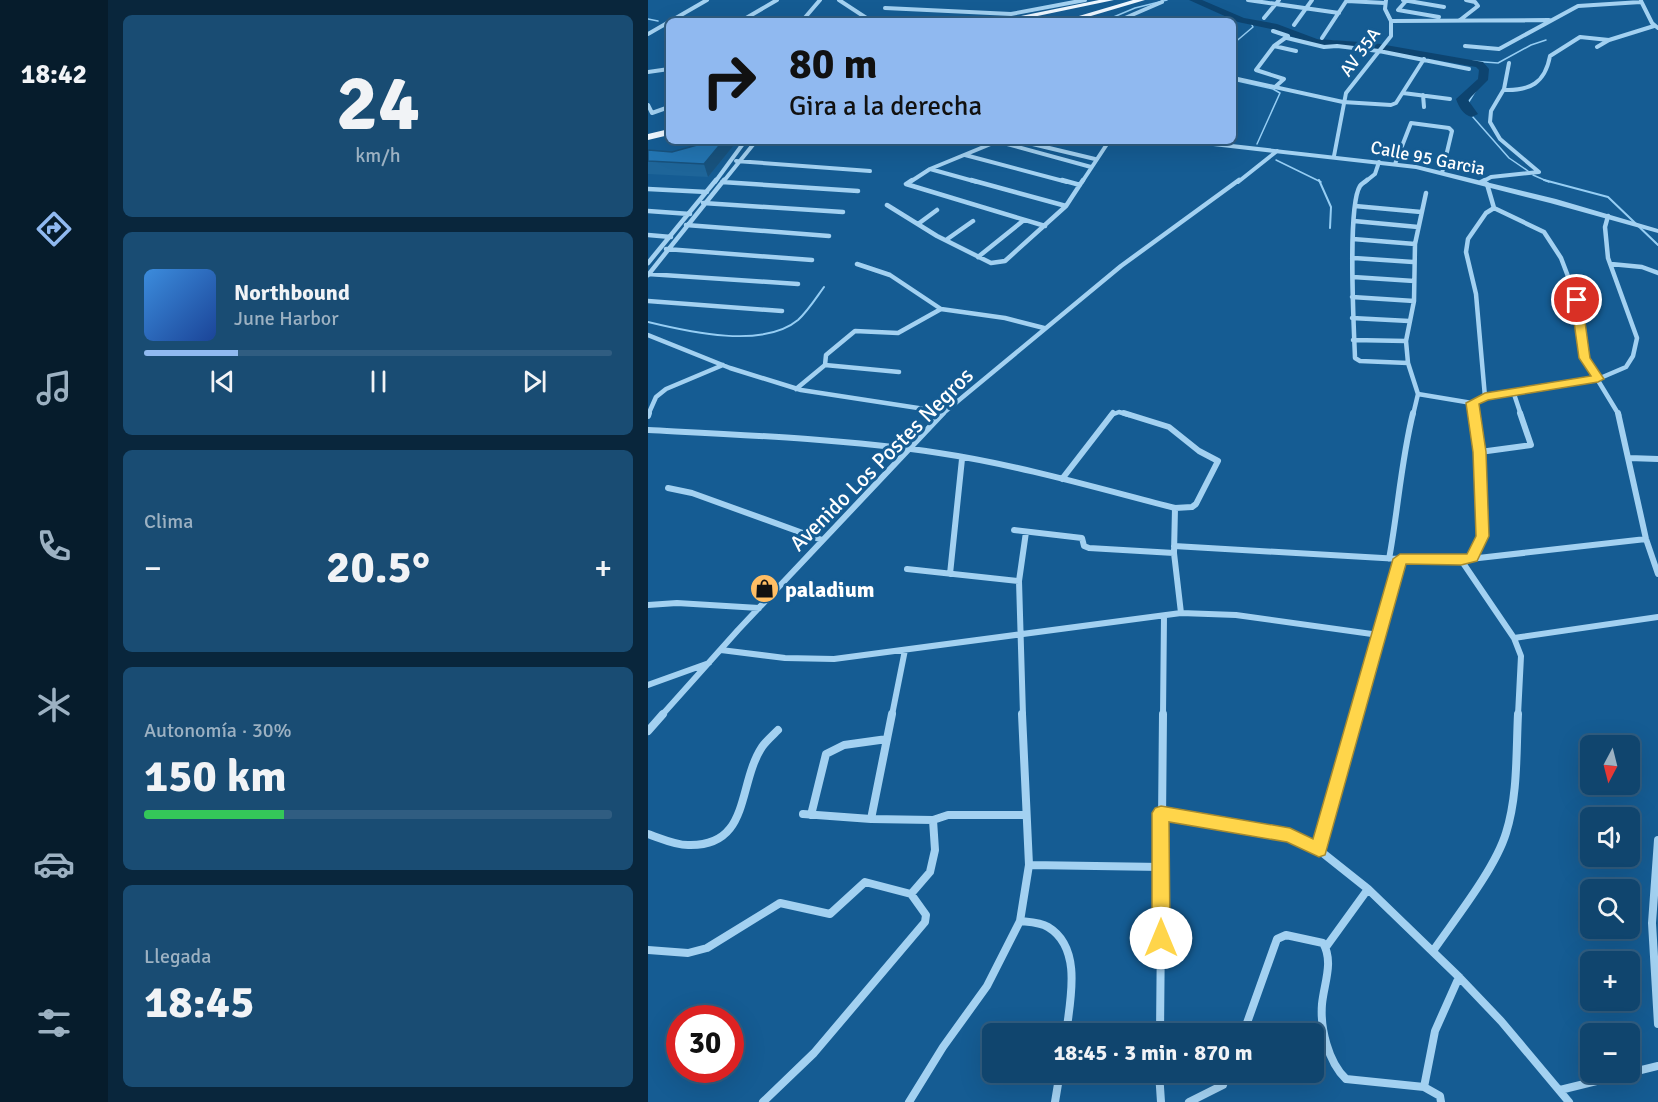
<!DOCTYPE html>
<html lang="es">
<head>
<meta charset="utf-8">
<style>
	:root { --surface:#10456e; --page:#194c73; --text:#f1f3f6; --muted:#9cb1c2; --line:#305d81; --accent:#90b9f0 }
	body { margin:0; font-family:Signika,sans-serif; background:var(--page); color:var(--text); height:100vh; display:flex; flex-direction:column; font-size:22px; white-space:nowrap }
	* { box-sizing:border-box; margin:0 }
	p { font-size:20px; color:var(--muted) }
	.icon { flex:none; width:33px; height:33px; fill:none; stroke:currentColor; stroke-width:2; stroke-linecap:round; stroke-linejoin:round }
	.map { position:relative; flex:1; overflow:hidden }
	.side { display:flex; flex-direction:column; gap:15px; padding:15px; background:#09263c; width:540px }
	.side>* { flex:none }
	.top-card { position:absolute; left:18px; top:18px; width:570px; height:126px; border-radius:9px; box-shadow:0 6px 24px #0002,0 0 0 2px var(--line); background:#90b9f0; color:#111; overflow:hidden }
	.needle { width:39px; rotate:187deg }
	.tools { position:absolute; left:932px; top:735px; display:grid; gap:12px }
	.tools a { display:grid; place-items:center; width:60px; height:60px; border-radius:9px; background:var(--surface); box-shadow:0 6px 24px #0002,0 0 0 2px var(--line); font-size:30px }
	.speed { position:absolute; left:18px; top:1005px; display:flex; gap:12px; font-size:30px; font-weight:700; text-align:center }
	.speed>* { display:grid; place-content:center; width:78px; height:78px; border-radius:50%; background:var(--surface); box-shadow:0 6px 24px #0002,0 0 0 2px var(--line); line-height:1 }
	.speed .limit { border:9px solid #d22; background:#fff; color:#111 }
	.pin { position:absolute; display:grid; place-items:center; width:51px; height:51px; color:#fff; margin:-26px; border:3px solid #fff; border-radius:50%; box-shadow:0 2px 6px #0007 }
	.me { position:absolute; width:66px; margin:-33px; rotate:0deg; stroke-linejoin:round; filter:drop-shadow(0 0 4px #0008) }
	.turn { display:flex; align-items:center; gap:21px; height:126px; padding:0 24px; font-size:27px }
	.turn .icon { width:78px; height:78px; stroke-width:2.5 }
	.turn b { display:block; font-size:42px; line-height:51px }
	.big { font-size:45px; font-weight:700; line-height:1.1 }
	.side .tile { flex:1; display:flex; flex-direction:column; justify-content:center; gap:9px; min-width:0; padding:0 21px; border-radius:9px; background:var(--page) }
	.side .dial { align-items:center; gap:0 }
	.dial b { font-size:78px; line-height:1 }
	.song { display:flex; align-items:center; gap:18px }
	.cover { width:72px; height:72px; border-radius:9px; background:linear-gradient(135deg,hsl(210 70% 55%),hsl(220 70% 35%)) }
	.played { height:6px; border-radius:3px; background:linear-gradient(90deg,var(--accent) 20%,var(--line) 20%) }
	.keys { display:flex; justify-content:space-around; direction:ltr }
	.heat { display:flex; justify-content:space-between; align-items:center; font-size:33px; direction:ltr }
	.charge { height:9px; border-radius:4px; background:linear-gradient(90deg,#34c759 30%,var(--line) 0) }
	.trip { position:absolute; left:334px; top:1023px; width:342px; height:60px; border-radius:9px; background:var(--surface); box-shadow:0 6px 24px #0002,0 0 0 2px var(--line); font-weight:700; line-height:60px; text-align:center }
	main { display:flex; flex:1; min-height:0 }
	.tab-bar { display:flex; flex-direction:column; width:108px; justify-content:space-around; align-items:center; background:#061c2c; color:var(--muted) }
	.tab-bar .icon { width:42px; height:42px }
	.tab-bar .selected { color:var(--accent) }
	.tab-bar b { font-size:27px; color:var(--text) }
	.map>svg:first-child { display:block }
</style>
</head>
<body>
<main>
<nav class="tab-bar">
<b>18:42</b>
<svg class="icon selected" aria-label="directions" viewBox="0 0 24 24"><path d="M12 3l9 9-9 9-9-9zM9 14v-3h6M13 9l2 2-2 2"/></svg>
<svg class="icon" aria-label="music" viewBox="0 0 24 24"><path d="M9 18V5l10-2v13"/><circle cx="6" cy="18" r="3"/><circle cx="16" cy="16" r="3"/></svg>
<svg class="icon" aria-label="phone" viewBox="0 0 24 24"><path d="M5 4h4l2 5-3 2q2 4 5 5l2-3 5 2v4C11 20 4 13 5 4z"/></svg>
<svg class="icon" aria-label="climate" viewBox="0 0 24 24"><path d="M12 3v18M4 7l16 10M4 17L20 7"/></svg>
<svg class="icon" aria-label="car" viewBox="0 0 24 24"><path d="M5 17H2v-5l4-1 3-4h7l3 4 3 1v5h-3M9 17h6M6 11h13"/><circle cx="7" cy="17" r="2"/><circle cx="17" cy="17" r="2"/></svg>
<svg class="icon" aria-label="filters" viewBox="0 0 24 24"><path d="M4 7h16M4 17h16"/><circle cx="9" cy="7" r="2"/><circle cx="15" cy="17" r="2"/></svg>
</nav>
<section class="side">
<div class="tile dial"><b>24</b><p>km/h</p></div>
<div class="tile">
<div class="song"><i class="cover"></i><div><b>Northbound</b><p>June Harbor</p></div></div>
<div class="played"></div>
<div class="keys"><svg class="icon" aria-label="previous" viewBox="0 0 24 24"><path d="M18 5L8 12l10 7zM5 5v14"/></svg><svg class="icon" aria-label="pause" viewBox="0 0 24 24"><path d="M8 5v14M16 5v14"/></svg><svg class="icon" aria-label="next" viewBox="0 0 24 24"><path d="M6 5l10 7-10 7zM19 5v14"/></svg></div>
</div>
<div class="tile"><p>Clima</p>
<div class="heat"><a>−</a><b class="big">20.5°</b><a>+</a></div>
</div>
<div class="tile"><p>Autonomía · 30%</p><b class="big">150 km</b><div class="charge"></div></div>
<div class="tile"><p>Llegada</p><b class="big">18:45</b></div>
</section>
<div class="map">
<svg width="1010" height="1102" viewBox="0 0 1010 1102">
	<rect width="100%" height="100%" fill="#155c93"/>
	<g fill="none" stroke-linecap="round" stroke-linejoin="round">
		<!-- stream-far1 -->
		<path stroke="#96cef4" stroke-width="1.5" d="M548 0 603 23 636 29 656 39 727 45 796 59 850 63 883 45 898 40
			M0 19 10 21
			M456 21 487 8 519 0
			M585 44 605 27 603 23
			M830 64 839 72 817 108 861 158 880 171
			M585 80 625 89 632 93 609 144
			M628 160 673 182
			M885 175 901 182"/>
		<!-- stream -->
		<path stroke="#96cef4" stroke-width="2" d="M671 180 683 207 682 228
			M896 180 960 197 1010 245
			M0 322C41 332 115 349 150 320 160 311 168 298 176 287"/>
		<!-- river -->
		<path fill="#0d4470" fill-rule="evenodd" d="M541 0H554L596 18 629 24 669 39 726 43 835 62 841 69 840 80 820 100 830 114 824 117C815 115 811 107 808 99L830 79 831 70 828 67 726 49 667 45 623 29 590 22Z"/>
		<!-- minor-far3 -->
		<path stroke="#a3d1f1" stroke-width="4" d="M191 0 223 21
			M600 0 691 13
			M755 0 796 7
			M699 1 737 3
			M758 1 750 10 791 17
			M993 1 1004 23 1010 28
			M237 8 363 14 437 0
			M616 18 631 0
			M812 20 830 6 827 2 818 0
			M93 21 129 0
			M154 21 172 0
			M470 21 514 2
			M743 21 901 20
			M646 25 664 0
			M625 31 640 36 626 46 608 70 636 79 627 87
			M0 34 59 0
			M639 38 676 47 689 46 731 51 821 69
			M674 38 699 0
			M626 46 648 51
			M817 46 851 49 930 6 993 2
			M949 47 961 40 1006 26
			M861 63 856 89 843 111 842 122 852 139 891 172
			M0 72 21 69
			M585 78 695 102 743 105 748 103 776 59
			M856 90C882 91 897 83 902 56L932 37 961 40
			M755 93 802 99
			M775 95 776 107
			M0 105 4 113 21 107
			M348 141 443 167
			M372 141 447 159
			M317 155 419 182
			M686 156 698 93 743 36V21L737 9 738 0
			M88 161 222 171
			M747 164 763 123 801 128 804 131 794 173
			M282 169 329 182
			M67 182 97 141
			M75 182 108 141
			M262 182 282 169 350 141
			M434 182 461 141
			M590 182 629 151
			M717 182 727 174 731 162
			M834 182 843 177 891 172"/>
		<!-- minor-far2 -->
		<path stroke="#a3d1f1" stroke-width="4.5" d="M264 180 258 184 397 226
			M323 180 418 206
			M414 180 432 185
			M719 180C717 182 714 183 712 186 699 206 706 329 707 358L712 361 760 363
			M74 182 210 191
			M833 182 837 180
			M839 184 846 208 896 232 913 258 929 300 937 359 971 415
			M0 189 59 192
			M55 203 195 212
			M239 205 289 236 343 263 357 261 418 206 435 180
			M707 206 773 212
			M0 211 42 214
			M706 221 770 227
			M270 224 289 210
			M38 225 181 236
			M0 235 23 237
			M705 239 767 244
			M298 240 325 221
			M18 249 164 260
			M330 257 376 220
			M706 258 765 262
			M0 263 68 180
			M209 264 242 275 293 309 357 318 396 328
			M963 264 994 267 1010 273
			M0 274 150 284
			M0 275 76 180
			M705 277 766 281
			M704 297 766 301
			M0 301 134 311
			M704 318 761 321
			M0 335 82 368 153 390 296 412
			M705 340 758 341
			M177 365 251 372
			M148 389 177 365 178 355 207 331 250 333 293 309
			M865 391 873 415
			M770 394 824 403
			M837 397 828 294 818 252 820 239 838 213 846 208
			M0 415 8 397 18 389 75 365
			M293 415 473 266 591 180
			M463 415 471 412 481 415
			M765 415 770 394 760 363 758 341 766 301 767 244 778 193
			M826 415 824 403 837 397 950 379 978 367 985 356 989 338 960 258 957 227 960 216"/>
		<!-- minor-far1 -->
		<path stroke="#a3d1f1" stroke-width="6" d="M476 413 521 427 551 451 570 461 548 504 544 507 527 508
			M970 413 998 539 1010 574
			M0 416 1 413
			M0 430C97 435 195 439 291 453 371 465 449 488 527 508L526 553 533 613
			M832 452 883 445 872 413
			M981 458 1010 459
			M414 479 465 413
			M20 488 44 493 174 540
			M366 530 434 538 436 546 441 548 526 553
			M526 546 752 559 813 560 998 539
			M824 558 836 527 832 452 826 413
			M741 559C750 511 753 461 765 413
			M813 560 866 638 873 656 870 715
			M259 569 371 581
			M302 574 314 459
			M0 605 29 603 111 608
			M866 638 1010 617
			M73 650 137 658 186 659 533 613 588 615 731 635
			M0 685 61 663
			M14 715 90 630 295 413
			M244 715 257 650
			M375 715 371 581 378 532
			M515 715 516 616
			M708 715 752 559"/>
		<!-- minor -->
		<path stroke="#a3d1f1" stroke-width="8" d="M0 731 15 714
			M513 813 642 836 671 850 720 889 811 977 853 1021 921 1102
			M155 814 223 819 285 820 300 815H378
			M163 815 178 754 196 745 239 739
			M223 819 244 714
			M0 834C12 838 27 845 40 845 103 847 89 785 114 747 118 741 125 735 130 730
			M1010 840 1004 923 1010 1024
			M671 850 709 714
			M381 865 514 867
			M372 921C381 922 392 922 400 927 435 948 422 1001 418 1034
			M678 947 720 889
			M0 950 40 953 59 948 132 903 182 914 217 882 263 894 282 872 287 850 285 820
			M785 951C807 919 847 869 858 833 870 795 868 753 870 714
			M512 1034 515 714
			M595 1034 629 939 638 935 675 943C686 962 676 983 674 1004 672 1028 680 1062 698 1079L776 1087 792 1096 793 1102
			M511 1072 513 1102
			M776 1087 787 1031 811 977
			M912 1090 1010 1066
			M115 1102 166 1053 277 922 278 915 263 894
			M261 1102 295 1047 339 986 372 921 381 865 374 714
			M407 1102 412 1072
			M541 1102 575 1085 579 1072"/>
		<!-- tertiary -->
		<path fill="#a3d1f1" fill-rule="evenodd" d="M536 141H557L768 165 908 199 1010 229V233L902 203 768 169 539 143Z"/>
		<!-- primary -->
		<path fill="#eef7ff" fill-rule="evenodd" d="M451 0H466L365 21H349Z
			M485 0H497L426 21H414Z
			M21 129V135L0 140V134Z"/>
	</g>
	<!-- wall -->
	<path fill="#1e6599" d="M53 141H85L86 145 60 177 0 174V150L24 152 49 145Z"/>
	<!-- shaded-wall -->
	<path fill="#18527d" d="M75 141H85L86 145 60 177 56 164Z"/>
	<!-- building -->
	<path fill="#2375b2" stroke="#18527d" stroke-width="1.5" d="M53 141H75L56 164 0 161V150L24 152 49 145Z"/>
	<!-- route -->
	<path fill="#ffd54a" stroke="#a68a30" stroke-width="1.5" d="M929 297 934 300 942 358 956 379 950 382 840 400 831 404 838 452 841 536 829 561 813 565 758 564 677 855 671 857 639 842 521 822 522 938 519 944 513 946 506 944 504 938V813L507 808 513 806 642 828 665 839 745 559 752 554H819L828 536 825 452 818 403 837 393 943 376 931 358 923 300Z"/>
	<!-- icons -->
	<defs>
		<symbol id="shop-disc" viewBox="-11 -11 22 22"><circle r="9.5" fill="#ffbe64" stroke="#155c93"/><path d="M-5-2.5h2.3a2.7 3.5 0 0 1 5.4 0H5L5.5 6h-11ZM-1.5-2.5h3a1.5 2.3 0 0 0-3 0Z" fill="#111"/></symbol>
	</defs>
	<g fill-rule="evenodd">
		<use href="#shop-disc" x="100" y="572" width="33" height="33"/>
	</g>
	<g text-anchor="middle" stroke-width="6" stroke-linejoin="round" paint-order="stroke">
		<!-- far-street labels -->
		<g font-size="18" fill="#fff" stroke="#155c93">
			<text transform="translate(712 52) rotate(-54)" y="6">AV 35A</text>
			<text transform="translate(780 158) rotate(11)" y="6">Calle 95 Garcia</text>
		</g>
		<!-- street labels -->
		<g font-size="22" fill="#fff" stroke="#155c93">
			<text transform="translate(233 459) rotate(-45)" y="8">Avenido Los Postes Negros</text>
		</g>
		<!-- poi labels -->
		<g font-size="22" font-weight="bold" fill="#fff" stroke="#155c93" text-anchor="start">
			<text x="137" y="597">paladium</text>
		</g>
	</g>
</svg>
<div class="tools">
<a><svg class="needle" viewBox="-14 -14 28 28"><path d="M0-13l5 13h-10z" fill="#e53935"/><path d="M0 13l5-13h-10z" fill="#9cb1c2"/></svg></a>
<a><svg class="icon" aria-label="sound" viewBox="0 0 24 24"><path d="M4 9h4l5-4v14l-5-4H4zM17 9q2 3 0 6"/></svg></a>
<a><svg class="icon" aria-label="search" viewBox="0 0 24 24"><circle cx="10" cy="10" r="6"/><path d="M15 15l6 6"/></svg></a>
<a>+</a>
<a>−</a>
</div>
<div class="speed"><div class="limit">30</div></div>
<div class="pin" style="left:929px;top:300px;background:#d93025"><svg class="icon" aria-label="arrive" viewBox="0 0 24 24"><path d="M6 21V4h12l-3 4 3 4H6"/></svg></div>
<svg class="me" style="left:513px;top:938px" viewBox="-20 -20 40 40"><circle r="19" fill="#fff"/><path d="M0-13L10 11 0 6-10 11z" fill="#ffd54a"/></svg>
<div class="trip">18:45 · 3 min · 870 m</div>
<div class="top-card">
<div class="turn"><svg class="icon" aria-label="right" viewBox="0 0 24 24"><path d="M7 20v-9h11M14 6l5 5-5 5"/></svg><div><b>80 m</b>Gira a la derecha</div></div>
</div>
</div>
</main>
</body>
</html>
